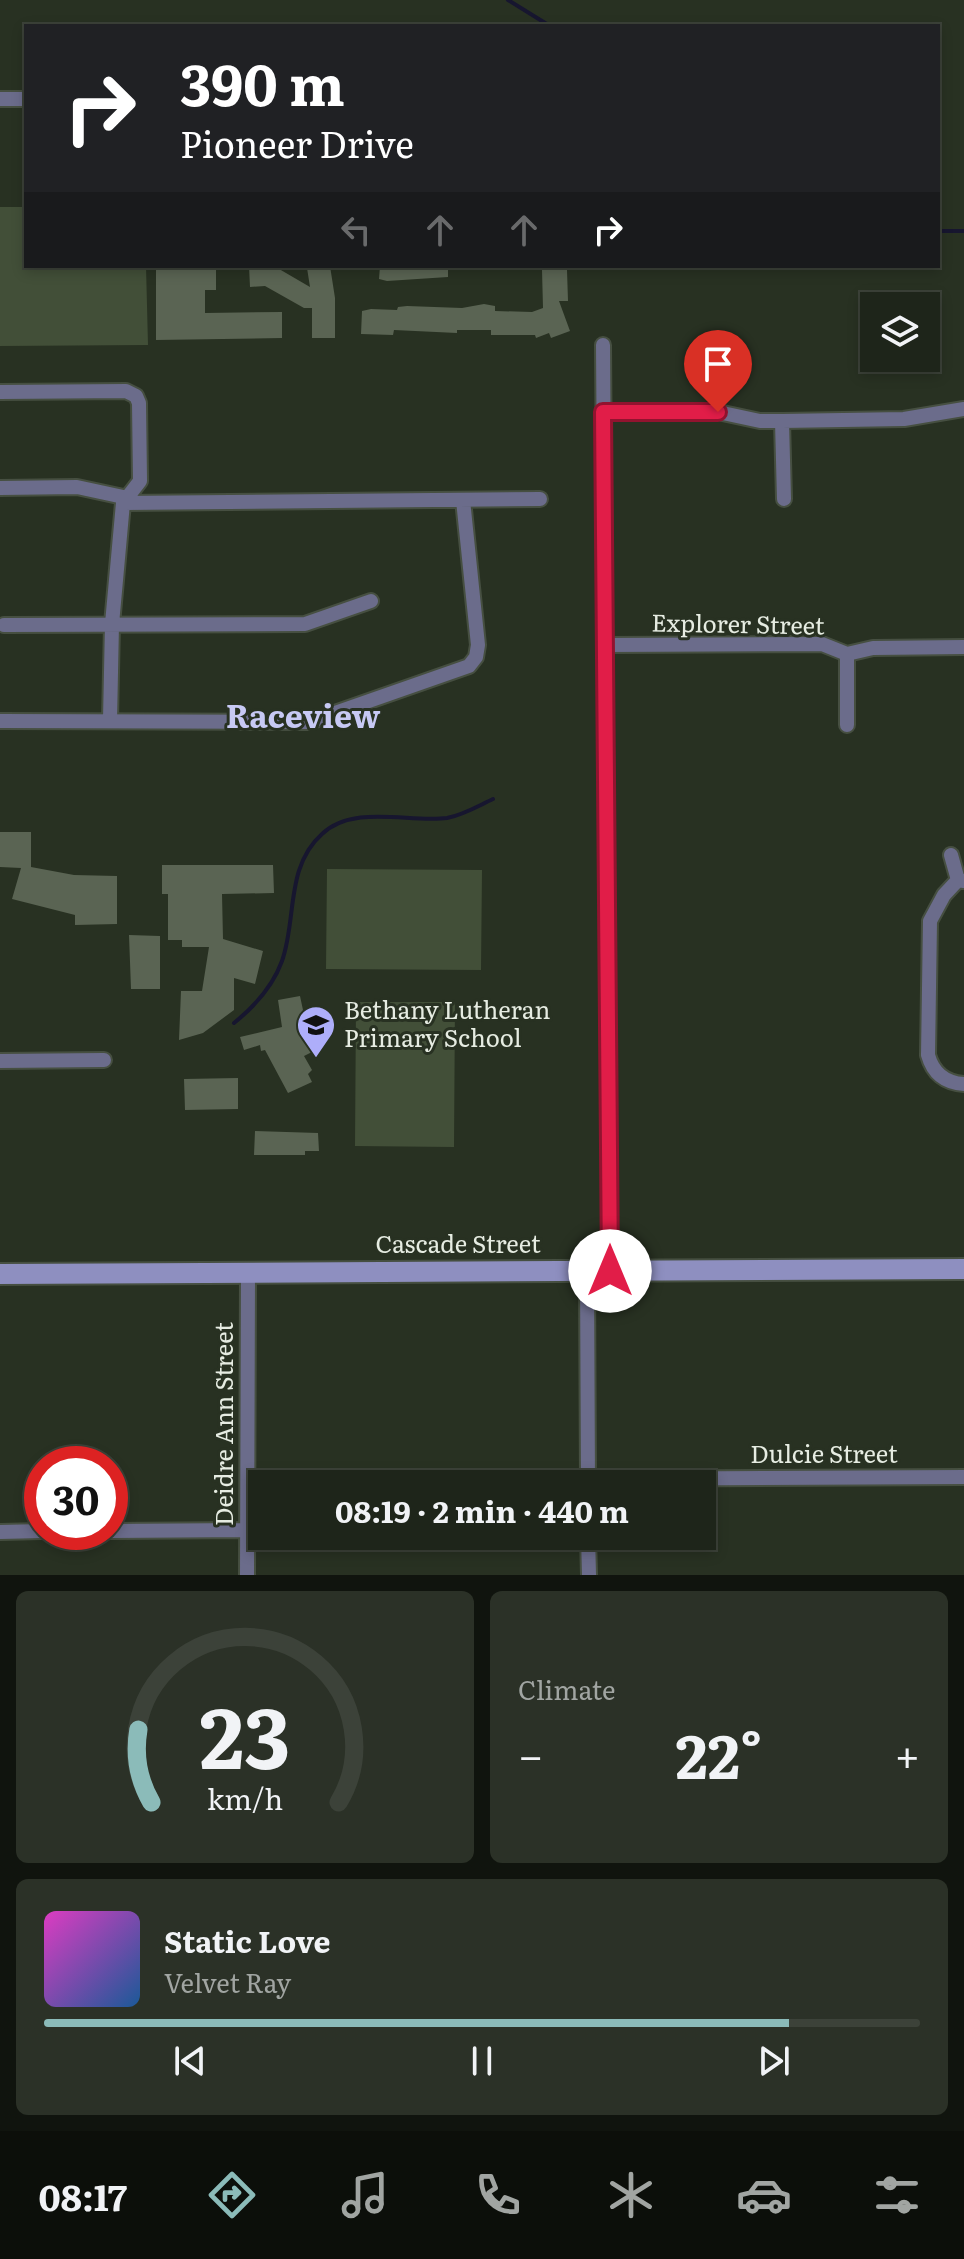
<!DOCTYPE html>
<html lang="en">
<head>
<meta charset="utf-8">
<style>
	:root { --surface:#1e251a; --page:#2b3127; --text:#f1f3f6; --muted:#a1a5a2; --line:#3c4239; --accent:#8bbbb9 }
	body { margin:0; font-family:Literata,serif; background:var(--page); color:var(--text); height:100vh; display:flex; flex-direction:column; font-size:30px; white-space:nowrap }
	* { box-sizing:border-box; margin:0 }
	p { font-size:26px; color:var(--muted) }
	.icon { flex:none; width:44px; height:44px; fill:none; stroke:currentColor; stroke-width:2; stroke-linecap:round; stroke-linejoin:round }
	.map { position:relative; height:1575px; overflow:hidden }
	.details { display:flex; flex-direction:column; gap:16px; padding:16px; background:#10140e; flex:1 }
	.details>* { flex:none }
	.hud { position:absolute; left:24px; top:24px; width:916px; height:244px; border-radius:0px; box-shadow:0 4px 12px #0003,0 0 0 2px var(--line); background:#202124; color:#fff; overflow:hidden }
	.fabs { position:absolute; left:860px; top:292px; display:grid; gap:16px }
	.fabs a { display:grid; place-items:center; width:80px; height:80px; border-radius:0px; background:var(--surface); box-shadow:0 4px 12px #0003,0 0 0 2px var(--line); font-size:40px }
	.speed { position:absolute; left:24px; top:1446px; display:flex; gap:16px; font-size:40px; font-weight:700; text-align:center }
	.speed>* { display:grid; place-content:center; width:104px; height:104px; border-radius:50%; background:var(--surface); box-shadow:0 4px 12px #0003,0 0 0 2px var(--line); line-height:1 }
	.speed .limit { border:12px solid #d22; background:#fff; color:#111 }
	.pin { position:absolute; display:grid; place-items:center; width:68px; height:68px; color:#fff; margin:-82px -34px; border-radius:50% 50% 50% 0; rotate:-45deg; box-shadow:0 0 8px #0007 }
	.pin .icon { rotate:45deg }
	.me { position:absolute; width:88px; margin:-44px; rotate:0deg; stroke-linejoin:round; filter:drop-shadow(0 0 6px #0008) }
	.turn { display:flex; align-items:center; gap:28px; height:168px; padding:0 24px; font-size:36px }
	.turn .icon { width:104px; height:104px; stroke-width:2.5 }
	.turn b { display:block; font-size:56px; line-height:68px }
	.lanes { display:flex; align-items:center; height:76px; padding:0 24px; background:#0003; justify-content:center; gap:40px; direction:ltr }
	.lanes .off { opacity:.35 }
	.big { font-size:60px; font-weight:700; line-height:1.1 }
	.details .tile { flex:1; display:flex; flex-direction:column; justify-content:center; gap:12px; min-width:0; padding:0 28px; border-radius:12px; background:var(--page) }
	.details .dial { align-items:center; gap:0 }
	.dial svg { height:208px; overflow:visible; fill:none; stroke:var(--line); stroke-width:7; stroke-linecap:round; text-anchor:middle }
	.dial text { fill:var(--text); stroke:none }
	.song { display:flex; align-items:center; gap:24px }
	.cover { width:96px; height:96px; border-radius:12px; background:linear-gradient(135deg,hsl(310 70% 55%),hsl(210 70% 35%)) }
	.played { height:8px; border-radius:4px; background:linear-gradient(90deg,var(--accent) 85%,var(--line) 85%) }
	.keys { display:flex; justify-content:space-around; direction:ltr }
	.heat { display:flex; justify-content:space-between; align-items:center; font-size:44px; direction:ltr }
	.details .tiles { flex:1; display:grid; gap:16px; grid-template-columns:1fr 1fr }
	.tile:last-child { grid-column:span 2 }
	.trip { position:absolute; left:248px; top:1470px; width:468px; height:80px; border-radius:0px; background:var(--surface); box-shadow:0 4px 12px #0003,0 0 0 2px var(--line); font-weight:700; line-height:80px; text-align:center }
	.dock { display:flex; height:128px; justify-content:space-around; align-items:center; background:#0c0f0a; color:var(--muted) }
	.dock .icon { width:56px; height:56px }
	.dock .current { color:var(--accent) }
	.dock b { font-size:36px; color:var(--text) }
	.map>svg:first-child { display:block }
</style>
</head>
<body>
<div class="map">
<svg width="964" height="1575" viewBox="0 0 964 1575">
	<rect width="100%" height="100%" fill="#283122"/>
	<!-- green -->
	<path fill="#424f38" d="M0 207H26V266H146L148 345 0 346Z
		M327 869 482 870 481 970 326 969Z
		M356 1002H455L454 1147 355 1146Z"/>
	<g fill="none" stroke-linecap="round" stroke-linejoin="round">
		<!-- stream -->
		<path stroke="#17162f" stroke-width="4" d="M508 0 550 26
			M938 231H964
			M234 1023C255 1006 273 986 282 961 297 919 285 867 322 834 354 804 409 823 447 818 463 815 478 806 493 799"/>
	</g>
	<!-- building -->
	<path fill="#5a6453" d="M156 266H206V270H216V290H205V313L282 312V338L156 340Z
		M249 266H274L310 287 307 268 330 266 335 298V338H312V308H304L265 286 250 287Z
		M380 266H448V277L387 281 379 279Z
		M542 270H567L568 301H559L570 331 551 338 549 333 536 338 535 335H491V330H457V333L394 330 393 335 361 334 362 311 371 309 397 310 398 307 407 306 462 308 484 304 495 306V311L532 312 543 308Z
		M0 832H31V867L74 875 117 876V924L75 925V915L12 899 21 868 0 867Z
		M162 865H273L274 893 222 894 223 939 263 951 255 984 234 978V1010L203 1033 179 1040 181 991H202L209 947H182V940H168V894H162Z
		M129 935 160 936V989H131Z
		M300 996 312 1052 304 1056 312 1070 308 1074 312 1082 288 1093 265 1050 261 1051 260 1045 244 1050 240 1037 282 1027 278 1000Z
		M238 1078V1109L185 1110 184 1079Z
		M255 1131 318 1133 319 1151H305V1155H254Z"/>
	<g fill="none" stroke-linecap="round" stroke-linejoin="round">
		<defs>
			<path id="street" d="M0 99H26
				M603 345 610 1271
				M0 392 126 391 136 396 139 403 140 481 123 503 112 624 110 720
				M603 412H718L760 421H782L904 419 964 409
				M782 421 784 499
				M0 488 77 487 128 498
				M123 503 540 499
				M4 625 305 624 371 601
				M605 645 822 644 847 654 873 648 964 647
				M0 721 309 722 469 666 476 657 478 645 463 500
				M847 725V654
				M951 855 958 880 964 881
				M958 880 944 895 930 921 928 1055C933 1073 945 1083 964 1084
				M0 1061 104 1060
				M587 1270 588 1484
				M588 1479 964 1477
				M110 1531 247 1530
				M0 1532 42 1531
				M588 1536 589 1575
				M247 1575 248 1272"/>
			<path id="secondary" d="M0 1274 964 1269"/>
		</defs>
		<!-- street casing -->
		<use href="#street" stroke="#464f41" stroke-width="18"/>
		<!-- secondary casing -->
		<use href="#secondary" stroke="#464f41" stroke-width="24"/>
		<!-- street -->
		<use href="#street" stroke="#6b6c8b" stroke-width="14"/>
		<!-- secondary -->
		<use href="#secondary" stroke="#8e8fc0" stroke-width="20"/>
	</g>
	<g fill="none" stroke-linecap="round" stroke-linejoin="round">
		<defs>
			<path id="route" d="M610 1271 603 412H718"/>
		</defs>
		<!-- route casing -->
		<use href="#route" stroke="#92132f" stroke-width="20"/>
		<!-- route -->
		<use href="#route" stroke="#e11d48" stroke-width="14"/>
	</g>
	<!-- icons -->
	<defs>
		<symbol id="school-pin" viewBox="-11 -11 22 30"><path d="M0 17L-7.5 6A9.5 9.5 0 1 1 7.5 6Z" fill="#aeaefa" stroke="#283122"/><path d="M0-5L7-2L0 1L-7-2ZM-4 1L0 2.5L4 1V4Q0 6-4 4Z" fill="#111"/></symbol>
	</defs>
	<g fill-rule="evenodd">
		<use href="#school-pin" x="294" y="1003" width="44" height="60"/>
	</g>
	<g text-anchor="middle" stroke-width="6" stroke-linejoin="round" paint-order="stroke">
		<!-- street labels -->
		<g font-size="24" fill="#e6ece2" stroke="#283122">
			<text transform="translate(738 625) rotate(1)" y="8">Explorer Street</text>
			<text x="458" y="1253">Cascade Street</text>
			<text transform="translate(225 1424) rotate(-90)" y="8">Deidre Ann Street</text>
			<text x="824" y="1463">Dulcie Street</text>
		</g>
		<!-- poi labels -->
		<g font-size="24" fill="#e6ece2" stroke="#283122" text-anchor="start">
			<text x="344" y="1019">Bethany Lutheran<tspan x="344" dy="28">Primary School</tspan></text>
		</g>
		<!-- district labels -->
		<g font-size="32" font-weight="bold" fill="#c7c9f4" stroke="#283122">
			<text x="303" y="728">Raceview</text>
		</g>
	</g>
</svg>
<div class="fabs">
<a><svg class="icon" aria-label="layers" viewBox="0 0 24 24"><path d="M12 4l9 5-9 5-9-5zM3 14l9 5 9-5"/></svg></a>
</div>
<div class="speed"><div class="limit">30</div></div>
<div class="pin" style="left:718px;top:412px;background:#d93025"><svg class="icon" aria-label="arrive" viewBox="0 0 24 24"><path d="M6 21V4h12l-3 4 3 4H6"/></svg></div>
<svg class="me" style="left:610px;top:1271px" viewBox="-20 -20 40 40"><circle r="19" fill="#fff"/><path d="M0-13L10 11 0 6-10 11z" fill="#e11d48"/></svg>
<div class="trip">08:19 · 2 min · 440 m</div>
<div class="hud">
<div class="turn"><svg class="icon" aria-label="right" viewBox="0 0 24 24"><path d="M7 20v-9h11M14 6l5 5-5 5"/></svg><div><b>390 m</b>Pioneer Drive</div></div>
<div class="lanes"><svg class="icon off" aria-label="left" viewBox="0 0 24 24"><path d="M17 20v-9H6M10 6l-5 5 5 5"/></svg><svg class="icon off" aria-label="ahead" viewBox="0 0 24 24"><path d="M12 20V5M6 11l6-6 6 6"/></svg><svg class="icon off" aria-label="ahead" viewBox="0 0 24 24"><path d="M12 20V5M6 11l6-6 6 6"/></svg><svg class="icon" aria-label="right" viewBox="0 0 24 24"><path d="M7 20v-9h11M14 6l5 5-5 5"/></svg></div>
</div>
</div>
<section class="details">
<div class="tiles">
<div class="tile dial"><svg viewBox="0 0 100 80">
<path d="M14 69A42 42 0 1 1 86 69"/>
<path d="M14 69A42 42 0 0 1 9 41" stroke="#8bbbb9"/>
<text x="50" y="56" font-size="32" font-weight="700">23</text>
<text x="50" y="72" font-size="11">km/h</text>
</svg></div>
<div class="tile"><p>Climate</p>
<div class="heat"><a>−</a><b class="big">22°</b><a>+</a></div>
</div>
<div class="tile">
<div class="song"><i class="cover"></i><div><b>Static Love</b><p>Velvet Ray</p></div></div>
<div class="played"></div>
<div class="keys"><svg class="icon" aria-label="previous" viewBox="0 0 24 24"><path d="M18 5L8 12l10 7zM5 5v14"/></svg><svg class="icon" aria-label="pause" viewBox="0 0 24 24"><path d="M8 5v14M16 5v14"/></svg><svg class="icon" aria-label="next" viewBox="0 0 24 24"><path d="M6 5l10 7-10 7zM19 5v14"/></svg></div>
</div>
</div>
</section>
<nav class="dock">
<b>08:17</b>
<svg class="icon current" aria-label="directions" viewBox="0 0 24 24"><path d="M12 3l9 9-9 9-9-9zM9 14v-3h6M13 9l2 2-2 2"/></svg>
<svg class="icon" aria-label="music" viewBox="0 0 24 24"><path d="M9 18V5l10-2v13"/><circle cx="6" cy="18" r="3"/><circle cx="16" cy="16" r="3"/></svg>
<svg class="icon" aria-label="phone" viewBox="0 0 24 24"><path d="M5 4h4l2 5-3 2q2 4 5 5l2-3 5 2v4C11 20 4 13 5 4z"/></svg>
<svg class="icon" aria-label="climate" viewBox="0 0 24 24"><path d="M12 3v18M4 7l16 10M4 17L20 7"/></svg>
<svg class="icon" aria-label="car" viewBox="0 0 24 24"><path d="M5 17H2v-5l4-1 3-4h7l3 4 3 1v5h-3M9 17h6M6 11h13"/><circle cx="7" cy="17" r="2"/><circle cx="17" cy="17" r="2"/></svg>
<svg class="icon" aria-label="filters" viewBox="0 0 24 24"><path d="M4 7h16M4 17h16"/><circle cx="9" cy="7" r="2"/><circle cx="15" cy="17" r="2"/></svg>
</nav>
</body>
</html>
